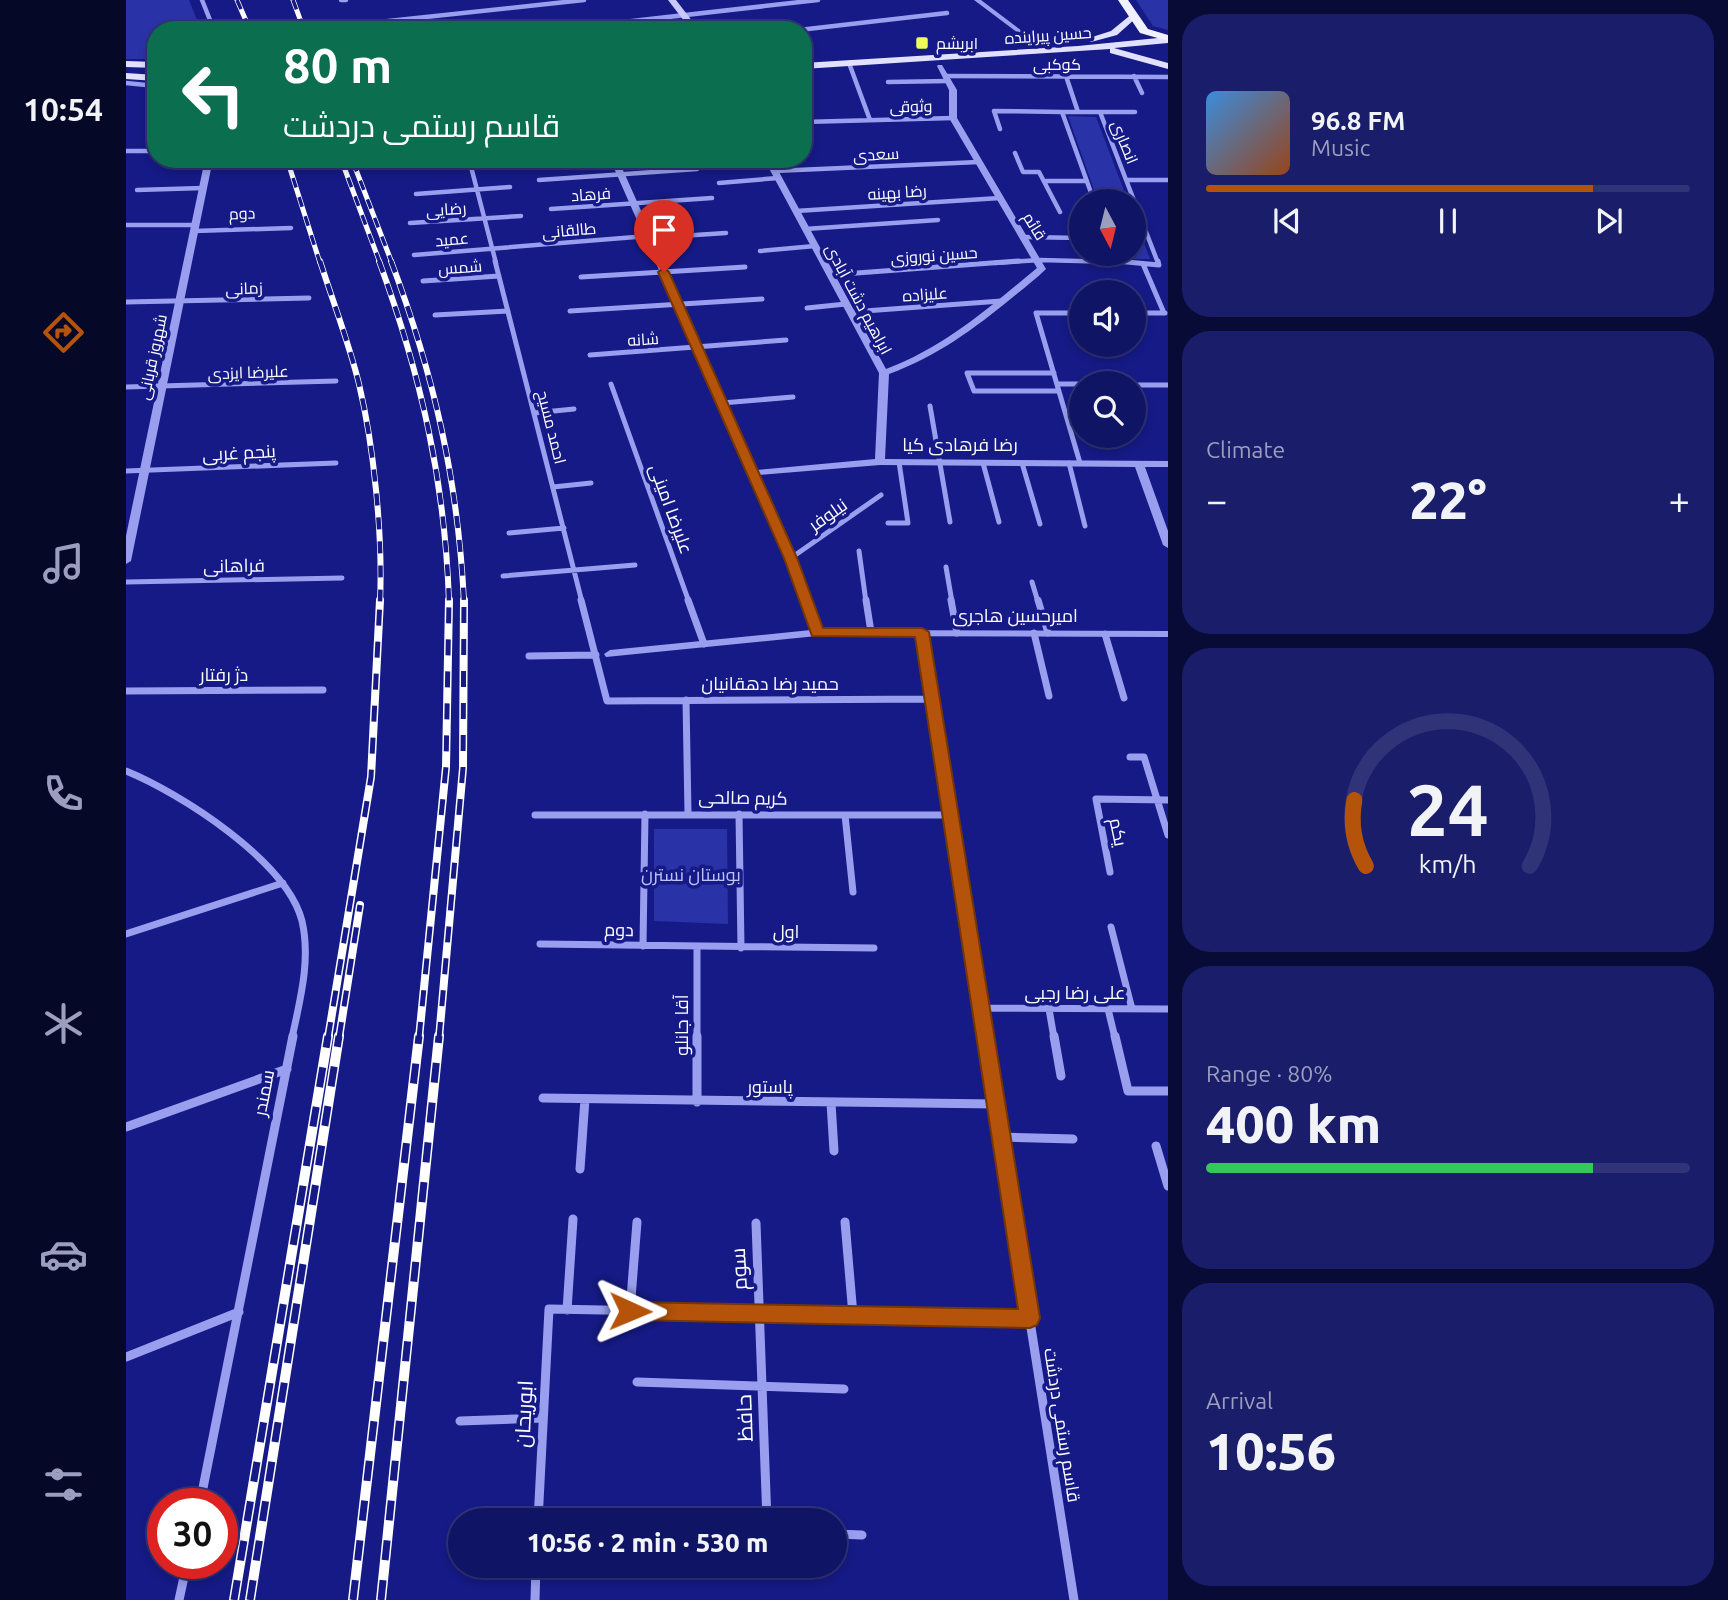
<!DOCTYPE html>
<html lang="en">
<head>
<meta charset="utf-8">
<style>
	:root { --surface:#101464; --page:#191d6a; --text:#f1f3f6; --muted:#9c9ebf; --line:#303378; --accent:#b45309 }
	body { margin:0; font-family:Ubuntu,Cairo,sans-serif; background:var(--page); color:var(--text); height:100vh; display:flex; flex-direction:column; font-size:26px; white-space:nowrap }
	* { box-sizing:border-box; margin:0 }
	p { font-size:23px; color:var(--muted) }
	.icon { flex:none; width:38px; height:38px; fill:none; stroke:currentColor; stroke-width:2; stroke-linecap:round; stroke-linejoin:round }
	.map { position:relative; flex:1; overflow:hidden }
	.sheet { display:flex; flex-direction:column; gap:14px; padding:14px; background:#090b37; width:560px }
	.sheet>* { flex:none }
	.guide { position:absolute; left:21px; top:21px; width:665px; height:147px; border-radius:28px; box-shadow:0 4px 10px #0003,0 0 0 2px var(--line); background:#0b6e4f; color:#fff; overflow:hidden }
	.needle { width:46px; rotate:173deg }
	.controls { position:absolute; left:943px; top:189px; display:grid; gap:14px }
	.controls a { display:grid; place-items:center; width:77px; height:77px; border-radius:50%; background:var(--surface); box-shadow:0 4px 10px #0003,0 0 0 2px var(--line); font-size:35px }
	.speed { position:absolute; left:21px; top:1488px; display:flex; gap:14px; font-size:35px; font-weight:700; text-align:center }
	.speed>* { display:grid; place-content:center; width:91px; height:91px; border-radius:50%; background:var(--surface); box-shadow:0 4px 10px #0003,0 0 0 2px var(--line); line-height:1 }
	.speed .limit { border:10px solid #d22; background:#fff; color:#111 }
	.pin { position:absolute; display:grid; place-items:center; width:60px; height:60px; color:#fff; margin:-72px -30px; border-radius:50% 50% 50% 0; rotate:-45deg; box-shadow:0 0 7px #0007 }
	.pin .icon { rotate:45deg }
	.me { position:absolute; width:77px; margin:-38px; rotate:91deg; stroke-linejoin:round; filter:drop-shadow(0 0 5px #0008) }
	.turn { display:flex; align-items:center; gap:24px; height:147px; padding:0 21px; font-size:32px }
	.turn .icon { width:91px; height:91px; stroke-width:2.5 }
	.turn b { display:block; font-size:49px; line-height:60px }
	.big { font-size:52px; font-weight:800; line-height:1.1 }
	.sheet .widget { flex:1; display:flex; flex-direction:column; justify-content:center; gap:10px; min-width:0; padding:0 24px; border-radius:28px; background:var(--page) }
	.sheet .dial { align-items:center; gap:0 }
	.dial svg { height:182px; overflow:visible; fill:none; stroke:var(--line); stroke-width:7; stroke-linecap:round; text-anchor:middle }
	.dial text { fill:var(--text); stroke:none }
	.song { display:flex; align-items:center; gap:21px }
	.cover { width:84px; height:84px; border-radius:10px; background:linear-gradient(135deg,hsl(210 70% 55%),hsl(20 70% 35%)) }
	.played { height:7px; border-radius:4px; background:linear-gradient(90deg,var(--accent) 80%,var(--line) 80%) }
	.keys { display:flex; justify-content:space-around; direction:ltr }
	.heat { display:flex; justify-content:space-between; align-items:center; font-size:38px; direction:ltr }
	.charge { height:10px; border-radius:5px; background:linear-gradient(90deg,#34c759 80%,var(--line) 0) }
	.trip { position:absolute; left:322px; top:1508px; width:399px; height:70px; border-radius:35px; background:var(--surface); box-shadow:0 4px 10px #0003,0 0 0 2px var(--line); font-weight:800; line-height:70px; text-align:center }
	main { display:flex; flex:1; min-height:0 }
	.dock { display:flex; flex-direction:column; width:126px; justify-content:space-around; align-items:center; background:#060828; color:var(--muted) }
	.dock .icon { width:49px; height:49px }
	.dock .current { color:var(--accent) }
	.dock b { font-size:32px; color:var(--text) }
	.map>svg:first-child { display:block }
</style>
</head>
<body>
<main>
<nav class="dock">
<b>10:54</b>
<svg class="icon current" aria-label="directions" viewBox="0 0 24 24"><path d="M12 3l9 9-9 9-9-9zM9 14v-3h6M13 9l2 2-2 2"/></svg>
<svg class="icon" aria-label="music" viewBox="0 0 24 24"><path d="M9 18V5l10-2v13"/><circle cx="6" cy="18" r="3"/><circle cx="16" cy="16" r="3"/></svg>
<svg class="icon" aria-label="phone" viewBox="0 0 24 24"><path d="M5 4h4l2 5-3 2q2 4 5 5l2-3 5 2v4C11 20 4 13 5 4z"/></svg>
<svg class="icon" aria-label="climate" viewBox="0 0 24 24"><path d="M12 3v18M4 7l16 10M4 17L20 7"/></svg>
<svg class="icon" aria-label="car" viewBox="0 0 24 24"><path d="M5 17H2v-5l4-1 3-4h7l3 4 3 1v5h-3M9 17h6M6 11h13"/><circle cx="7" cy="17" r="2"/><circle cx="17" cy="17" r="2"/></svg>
<svg class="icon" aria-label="filters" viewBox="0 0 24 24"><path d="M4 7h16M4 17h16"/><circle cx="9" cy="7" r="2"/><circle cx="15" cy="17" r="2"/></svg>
</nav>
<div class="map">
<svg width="1042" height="1600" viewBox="0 0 1042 1600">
	<rect width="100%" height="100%" fill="#151a86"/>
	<!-- green -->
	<path fill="#2a32a7" d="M0 0H63L75 30H30V59H0Z
		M1010 0H1042V30L1027 26Z
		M942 116 970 117 1002 201H972Z
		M1008 216 1024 259H992L990 254H1008Z
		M528 829H601L602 924 528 921Z"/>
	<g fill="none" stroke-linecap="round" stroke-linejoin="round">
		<!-- minor-far3 -->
		<path stroke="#999fee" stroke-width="4.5" d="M76 0 88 30
			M215 0H220
			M225 25 458 0
			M427 30 692 0
			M673 30 821 13
			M723 63 744 120
			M820 76 1042 77
			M940 76 952 112
			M1008 76 1016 93
			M762 82 823 81
			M0 83 30 86
			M974 112 1032 263
			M677 122 827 118
			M874 129 868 111 936 112
			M0 151H30
			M889 153 897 172H913L934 212
			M343 159 370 263
			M82 162 143 161
			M255 166 345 159
			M648 171 853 162
			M413 180 571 169
			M1001 180H1042
			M920 181H961
			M593 183 652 178
			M11 190 77 188
			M290 194 384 187
			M968 201 936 112H1009
			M425 209 586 198
			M670 211 874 198
			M284 223 395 216
			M0 225H70
			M679 229 812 220
			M68 231 165 228
			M899 237 956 238
			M523 238 600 233
			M634 251 689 246
			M987 254 991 263
			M288 255 522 236
			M869 263 914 260 990 262"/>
		<!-- minor-far2 -->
		<path stroke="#999fee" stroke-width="5" d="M369 261 456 602
			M971 261 990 262
			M990 261 1033 265 1032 261
			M1017 264 1038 313
			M704 275 893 261
			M455 277 619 267
			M297 281 373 276
			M0 302 183 298
			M681 308 720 304
			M444 311 636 299
			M725 312 875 301
			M1008 313H1039
			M309 315 382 311
			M464 355 660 340
			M928 373H841L848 391H933
			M485 384 563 602
			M931 384H956
			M1008 385H1042
			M0 387 210 381
			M596 403 667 397
			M804 406 824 522
			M408 413 448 409
			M857 463 873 522
			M896 463 914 524
			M943 463 959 526
			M954 463 910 313H956
			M0 471 210 463
			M427 487 465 483
			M762 523H782L773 462
			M383 533 438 528
			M733 551 740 602
			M665 558 755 495
			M820 567 826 602
			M377 576 509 565
			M0 582 216 578
			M906 582 912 602"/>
		<!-- minor-far1 -->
		<path stroke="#999fee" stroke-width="7" d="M455 600 481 701 806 699
			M562 600 578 644
			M740 600 745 632
			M825 600 831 633
			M912 600 922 633
			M796 632 860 1038
			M908 633 923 696
			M979 634 998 698
			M403 656 470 655
			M0 691 197 690
			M560 700 562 813
			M1004 757H1018L1042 835
			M0 771C54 793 161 861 176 921 185 960 174 1000 166 1038
			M613 814 615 948
			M409 815H825
			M719 815 727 892
			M984 872 970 799 1042 800
			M985 927 1006 1009
			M0 934 157 883
			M414 944 748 948
			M517 946 519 814
			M571 947V1038
			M855 1008 1042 1009
			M923 1009 928 1038
			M982 1009 989 1038"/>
		<!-- minor -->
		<path stroke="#999fee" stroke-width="9" d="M571 1036V1102
			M859 1036 948 1600
			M928 1036 935 1076
			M989 1036 1002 1091H1042
			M417 1098 870 1104
			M705 1103 708 1151
			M0 1127 161 1069
			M875 1137 947 1139
			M1030 1146 1042 1186
			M454 1169 459 1099
			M719 1222 727 1315
			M630 1223 641 1521
			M441 1310 447 1219
			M504 1311 511 1222
			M0 1357 113 1312
			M511 1382 718 1389
			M334 1421 417 1418
			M74 1503 167 1036
			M412 1521 423 1309 904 1318
			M709 1534 736 1535
			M53 1600 61 1563
			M409 1600 410 1566"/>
		<!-- tertiary -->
		<path fill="#999fee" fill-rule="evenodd" d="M848 0H855L913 44 908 45Z
			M812 65H816L831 90V118L920 269C910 279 898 288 887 297 848 329 810 357 763 374L759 459 1042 461V467H1019L1042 531V548L1037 545 1009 467 754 465 633 475 670 558 695 630 1042 631V637L691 636 480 657 478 654 484 650 685 630 660 558 484 159H492L631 470 749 459 753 373 638 159H646L760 369C819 347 864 307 911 268L823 118V90L811 66Z
			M79 159H87L5 561 0 564V536Z"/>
		<!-- secondary -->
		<path fill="#c7c9fa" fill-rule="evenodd" d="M542 0H550L573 30H565Z"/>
		<!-- primary -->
		<path fill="#e1e1ff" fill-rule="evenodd" d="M1007 13 1012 16 1010 18 991 35 965 42 960 39 985 31Z
			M1042 37V43L988 48 1042 63V69L984 53V49L677 69V63L952 46Z
			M0 61 30 62V68L0 67Z
			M0 73 30 75V81L0 79Z"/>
		<!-- trunk -->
		<path fill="#f0f0ff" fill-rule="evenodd" d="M992 0H1002L1022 29 1042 35V41L1014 33Z"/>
		<defs>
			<path id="rail-far3" d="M111 0 124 30
				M167 0 178 30
				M161 159 194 263
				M215 159 254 263
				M227 162 266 263"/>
			<path id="rail-far2" d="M194 261C207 302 223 343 233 384 248 447 257 537 254 602
				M253 261C295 375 319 481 323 602
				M265 261C308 375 332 480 338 602"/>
			<path id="rail-far1" d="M202 1038 245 777 254 600
				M213 1038 234 905
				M293 1038 320 767 323 600
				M313 1038 337 768 338 600"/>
			<path id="rail" d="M108 1600 202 1036
				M124 1600 213 1036
				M227 1600 293 1036
				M255 1600 313 1036"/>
		</defs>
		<!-- rail-far3 casing -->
		<use href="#rail-far3" stroke="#fff" stroke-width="5"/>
		<!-- rail-far2 casing -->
		<use href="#rail-far2" stroke="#fff" stroke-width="6"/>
		<!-- rail-far1 casing -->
		<use href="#rail-far1" stroke="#fff" stroke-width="8"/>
		<!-- rail casing -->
		<use href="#rail" stroke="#fff" stroke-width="10"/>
		<!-- rail-far3 -->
		<use href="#rail-far3" stroke="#151a86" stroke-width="3.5" stroke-dasharray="10" stroke-linecap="butt"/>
		<!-- rail-far2 -->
		<use href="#rail-far2" stroke="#151a86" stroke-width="4.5" stroke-dasharray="12" stroke-linecap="butt"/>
		<!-- rail-far1 -->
		<use href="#rail-far1" stroke="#151a86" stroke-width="5" stroke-dasharray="16" stroke-linecap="butt"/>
		<!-- rail -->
		<use href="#rail" stroke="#151a86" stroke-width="7" stroke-dasharray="20" stroke-linecap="butt"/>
	</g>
	<!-- route -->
	<path fill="#b45309" stroke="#753606" stroke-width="2" d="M538 268 543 272 671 558 697 628H796L803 632 914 1318 911 1325 904 1328 504 1320 497 1318 493 1311 497 1304 504 1302 892 1309 789 637 686 636 658 558 532 272Z"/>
	<!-- markers -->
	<rect fill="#eeff57" stroke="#151a86" stroke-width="2.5" x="789" y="36" width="14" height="14" rx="3.5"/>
	<g text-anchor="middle" stroke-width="7" stroke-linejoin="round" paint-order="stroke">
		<!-- far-street labels -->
		<g font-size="16" fill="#fff" stroke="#151a86">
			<text transform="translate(922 35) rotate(-4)" y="6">حسین پیراینده</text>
			<text x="931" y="70">کوکبی</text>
			<text transform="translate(785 106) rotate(-1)" y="6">وثوقی</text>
			<text transform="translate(999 142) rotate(68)" y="6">انصاری</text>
			<text transform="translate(750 154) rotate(-3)" y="6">سعدی</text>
			<text transform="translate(771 192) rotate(-4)" y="6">رضا بهینه</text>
			<text transform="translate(465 194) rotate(-4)" y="6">فرهاد</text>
			<text transform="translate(320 209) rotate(-4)" y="6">رضایی</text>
			<text transform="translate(116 213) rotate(-2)" y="6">دوم</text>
			<text transform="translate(909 226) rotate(58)" y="6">قائم</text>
			<text transform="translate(443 230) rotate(-5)" y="6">طالقانی</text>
			<text transform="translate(326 239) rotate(-5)" y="6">عمید</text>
			<text transform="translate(808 255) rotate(-4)" y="6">حسین نوروزی</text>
			<text transform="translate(334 267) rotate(-4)" y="6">شمس</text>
			<text transform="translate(118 288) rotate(-2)" y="6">زمانی</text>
			<text transform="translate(799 294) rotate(-4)" y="6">علیزاده</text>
			<text transform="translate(733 299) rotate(62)" y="6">ابراهیم دشت آبادی</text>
			<text transform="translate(517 339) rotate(-4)" y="6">شانه</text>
			<text transform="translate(26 357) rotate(-78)" y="6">شهروز قربانی</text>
			<text transform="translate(122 372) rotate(-2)" y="6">علیرضا ایزدی</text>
			<text transform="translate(426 427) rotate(76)" y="6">احمد مسیح</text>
		</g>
		<!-- far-poi labels -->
		<g font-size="16" fill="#fff" stroke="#151a86" text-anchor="start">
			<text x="810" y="49">ابریشم</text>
		</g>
		<!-- street labels -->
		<g font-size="18" fill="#fff" stroke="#151a86">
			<text x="834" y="451">رضا فرهادی کیا</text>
			<text transform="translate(113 453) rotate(-3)" y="6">پنجم غربی</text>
			<text transform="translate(545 509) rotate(70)" y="6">علیرضا امینی</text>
			<text transform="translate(702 515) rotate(-35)" y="6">نیلوفر</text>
			<text transform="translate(108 566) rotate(-1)" y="6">فراهانی</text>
			<text x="889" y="622">امیرحسین هاجری</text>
			<text x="98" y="681">دژ رفتار</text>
			<text x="644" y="690">حمید رضا دهقانیان</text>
			<text transform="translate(617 798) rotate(1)" y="6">کریم صالحی</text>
			<text transform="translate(992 832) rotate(78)" y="6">یکم</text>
			<text transform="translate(493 930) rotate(1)" y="6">دوم</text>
			<text x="660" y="938">اول</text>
			<text x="949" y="999">علی رضا رجبی</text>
			<text transform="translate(556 1025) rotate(-90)" y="6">آقا جانلو</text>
			<text x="644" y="1093">پاستور</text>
			<text transform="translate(138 1093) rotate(-79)" y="6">سمندر</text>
			<text transform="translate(936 1425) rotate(81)" y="6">قاسم رستمی دردشت</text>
		</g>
		<!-- park labels -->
		<g font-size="18" fill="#bfc3fb" stroke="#151a86">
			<text x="565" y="881">بوستان نسترن</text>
		</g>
		<!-- near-street labels -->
		<g font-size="21" fill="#fff" stroke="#151a86">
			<text transform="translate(613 1269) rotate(-93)" y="7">سوم</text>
			<text transform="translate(398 1414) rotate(-87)" y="7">ابوریحان</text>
			<text transform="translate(619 1418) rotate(-92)" y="7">حافظ</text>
		</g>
	</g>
</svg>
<div class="controls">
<a><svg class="needle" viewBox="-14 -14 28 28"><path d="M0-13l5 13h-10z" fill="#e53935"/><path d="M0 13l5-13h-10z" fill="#9c9ebf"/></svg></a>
<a><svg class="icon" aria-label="sound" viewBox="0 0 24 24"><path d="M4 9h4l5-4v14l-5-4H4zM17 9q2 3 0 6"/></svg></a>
<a><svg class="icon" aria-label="search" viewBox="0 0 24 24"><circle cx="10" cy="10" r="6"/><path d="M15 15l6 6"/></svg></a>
</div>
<div class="speed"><div class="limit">30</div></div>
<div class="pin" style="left:538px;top:272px;background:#d93025"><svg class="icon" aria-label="arrive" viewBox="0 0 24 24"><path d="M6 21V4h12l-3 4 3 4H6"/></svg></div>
<svg class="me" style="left:504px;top:1311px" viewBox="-20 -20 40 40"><path d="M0-17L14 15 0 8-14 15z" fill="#b45309" stroke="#fff" stroke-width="4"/></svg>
<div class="trip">10:56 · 2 min · 530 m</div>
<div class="guide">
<div class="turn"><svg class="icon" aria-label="left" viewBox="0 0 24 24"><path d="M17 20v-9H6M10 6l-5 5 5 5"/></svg><div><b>80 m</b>قاسم رستمی دردشت</div></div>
</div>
</div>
<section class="sheet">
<div class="widget">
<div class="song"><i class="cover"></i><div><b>96.8 FM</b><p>Music</p></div></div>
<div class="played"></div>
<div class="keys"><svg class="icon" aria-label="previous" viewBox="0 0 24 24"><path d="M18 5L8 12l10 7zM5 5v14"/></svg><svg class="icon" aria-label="pause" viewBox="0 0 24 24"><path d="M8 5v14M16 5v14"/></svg><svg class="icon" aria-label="next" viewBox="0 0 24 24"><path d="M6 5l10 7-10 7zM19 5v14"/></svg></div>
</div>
<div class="widget"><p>Climate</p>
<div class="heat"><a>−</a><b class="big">22°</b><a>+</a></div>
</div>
<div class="widget dial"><svg viewBox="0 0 100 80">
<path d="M14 69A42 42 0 1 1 86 69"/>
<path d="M14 69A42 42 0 0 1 9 40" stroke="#b45309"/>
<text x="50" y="56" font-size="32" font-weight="700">24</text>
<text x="50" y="72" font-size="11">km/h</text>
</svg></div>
<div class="widget"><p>Range · 80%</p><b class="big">400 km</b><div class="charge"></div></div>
<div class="widget"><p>Arrival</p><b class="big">10:56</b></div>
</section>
</main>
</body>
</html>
